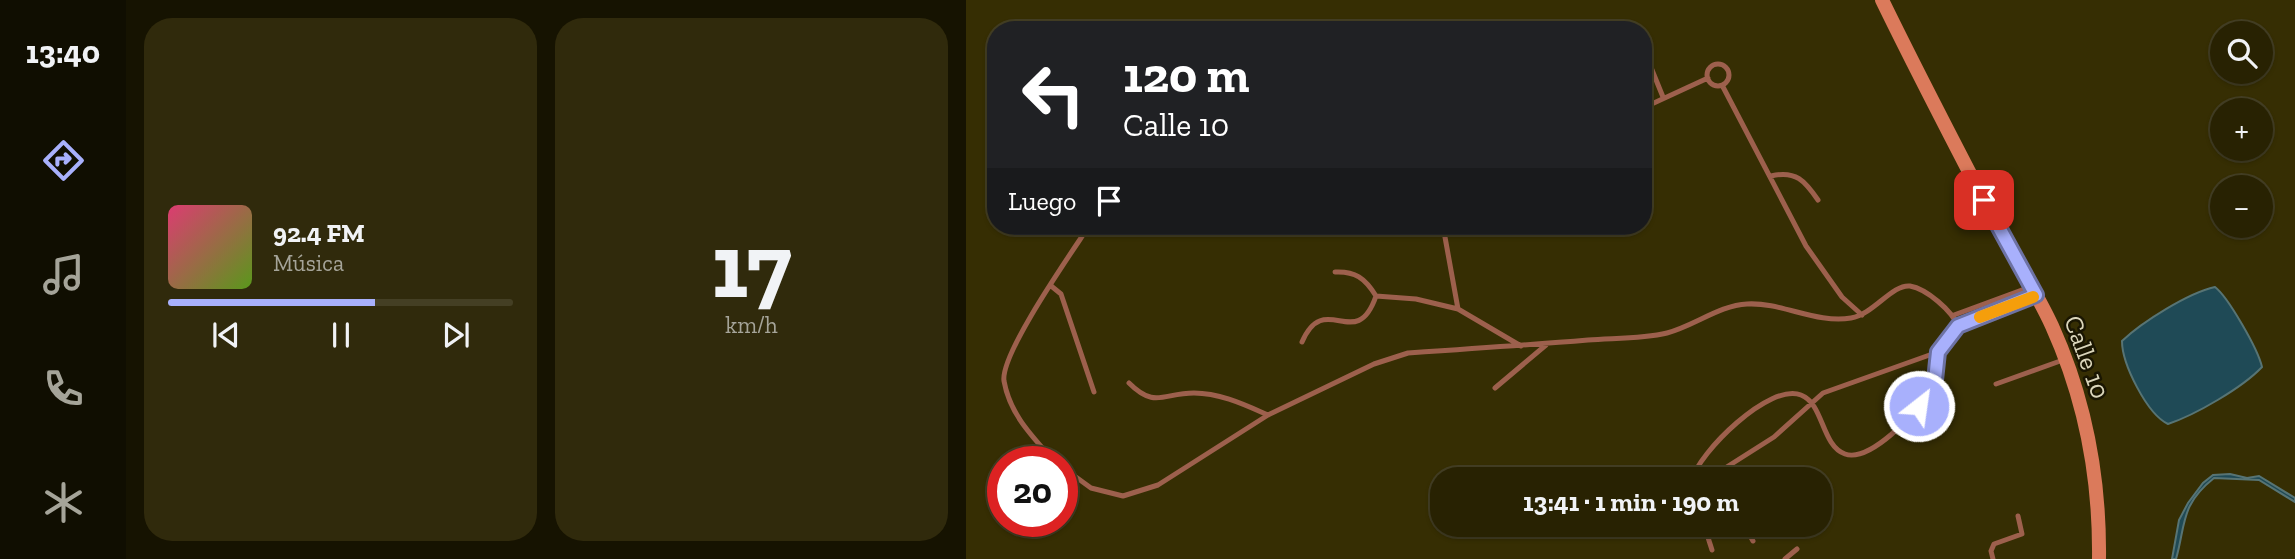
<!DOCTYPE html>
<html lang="es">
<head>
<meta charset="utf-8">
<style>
	:root { --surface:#282202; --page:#302a0c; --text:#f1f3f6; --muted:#a5a499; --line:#443f24; --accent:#a8b0fc }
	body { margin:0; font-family:"Zilla Slab",serif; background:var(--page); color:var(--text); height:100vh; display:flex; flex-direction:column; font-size:26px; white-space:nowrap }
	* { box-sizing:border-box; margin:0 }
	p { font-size:23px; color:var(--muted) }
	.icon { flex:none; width:38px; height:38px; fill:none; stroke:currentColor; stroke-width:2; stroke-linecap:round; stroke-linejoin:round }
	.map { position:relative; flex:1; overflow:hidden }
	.drawer { display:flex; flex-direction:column; gap:18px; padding:18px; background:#161301; width:840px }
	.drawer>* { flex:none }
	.guide { position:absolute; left:21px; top:21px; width:665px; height:214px; border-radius:28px; box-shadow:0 2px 5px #0004,0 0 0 2px var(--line); background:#202124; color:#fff; overflow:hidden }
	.fabs { position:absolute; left:1244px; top:21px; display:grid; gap:14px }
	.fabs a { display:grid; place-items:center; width:63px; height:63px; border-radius:50%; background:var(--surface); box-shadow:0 2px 5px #0004,0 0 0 2px var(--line); font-size:35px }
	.speed { position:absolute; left:21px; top:446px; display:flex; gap:14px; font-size:35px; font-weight:700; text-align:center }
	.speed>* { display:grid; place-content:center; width:91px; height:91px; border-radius:50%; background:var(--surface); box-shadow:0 2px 5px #0004,0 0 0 2px var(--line); line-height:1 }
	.speed .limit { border:10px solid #d22; background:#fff; color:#111 }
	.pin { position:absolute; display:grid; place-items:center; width:60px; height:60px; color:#fff; margin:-30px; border-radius:14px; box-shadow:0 4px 10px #0006 }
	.me { position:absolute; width:77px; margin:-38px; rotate:30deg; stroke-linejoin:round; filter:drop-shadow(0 0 5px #0008) }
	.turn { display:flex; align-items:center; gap:24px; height:147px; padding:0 21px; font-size:32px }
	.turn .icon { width:91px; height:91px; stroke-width:2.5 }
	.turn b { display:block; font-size:49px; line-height:60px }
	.then { display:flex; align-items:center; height:66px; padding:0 21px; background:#0003; gap:14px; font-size:26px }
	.drawer .widget { flex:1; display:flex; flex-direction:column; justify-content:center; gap:10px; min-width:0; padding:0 24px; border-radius:28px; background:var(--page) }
	.drawer .dial { align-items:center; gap:0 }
	.dial b { font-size:91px; line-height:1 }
	.song { display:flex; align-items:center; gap:21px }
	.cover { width:84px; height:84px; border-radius:10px; background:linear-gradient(135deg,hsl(340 70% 55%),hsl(90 70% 35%)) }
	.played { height:7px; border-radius:4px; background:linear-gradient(90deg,var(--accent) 60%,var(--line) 60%) }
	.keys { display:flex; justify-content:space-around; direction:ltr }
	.drawer .tiles { flex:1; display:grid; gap:18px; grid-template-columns:repeat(2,1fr) }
	.trip { position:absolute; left:464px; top:467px; width:402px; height:70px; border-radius:28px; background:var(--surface); box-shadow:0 2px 5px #0004,0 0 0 2px var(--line); font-weight:700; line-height:70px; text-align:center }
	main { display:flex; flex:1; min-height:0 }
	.tabs { display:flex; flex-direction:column; width:126px; justify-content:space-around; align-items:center; background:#100e01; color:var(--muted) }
	.tabs .icon { width:49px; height:49px }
	.tabs .selected { color:var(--accent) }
	.tabs b { font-size:32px; color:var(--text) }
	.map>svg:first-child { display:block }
</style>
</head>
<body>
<main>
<nav class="tabs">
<b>13:40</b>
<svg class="icon selected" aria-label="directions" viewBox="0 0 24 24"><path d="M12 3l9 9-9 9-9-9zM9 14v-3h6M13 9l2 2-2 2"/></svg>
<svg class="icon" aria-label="music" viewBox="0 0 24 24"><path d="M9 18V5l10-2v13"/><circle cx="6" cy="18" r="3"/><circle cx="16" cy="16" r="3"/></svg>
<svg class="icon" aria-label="phone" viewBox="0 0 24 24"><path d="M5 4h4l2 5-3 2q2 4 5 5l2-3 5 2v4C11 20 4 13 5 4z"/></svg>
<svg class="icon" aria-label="climate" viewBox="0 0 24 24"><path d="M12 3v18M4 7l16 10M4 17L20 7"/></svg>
</nav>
<section class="drawer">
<div class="tiles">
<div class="widget">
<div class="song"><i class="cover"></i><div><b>92.4 FM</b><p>Música</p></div></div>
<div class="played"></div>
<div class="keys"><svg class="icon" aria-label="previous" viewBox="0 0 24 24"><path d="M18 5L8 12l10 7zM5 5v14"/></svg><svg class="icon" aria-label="pause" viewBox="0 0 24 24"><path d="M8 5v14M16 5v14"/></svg><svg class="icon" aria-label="next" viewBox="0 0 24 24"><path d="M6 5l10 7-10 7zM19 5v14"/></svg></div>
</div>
<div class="widget dial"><b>17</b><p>km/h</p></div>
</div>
</section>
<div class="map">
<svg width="1329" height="559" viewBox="0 0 1329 559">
	<rect width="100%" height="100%" fill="#362e03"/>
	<!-- water -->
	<path fill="#1f4a56" stroke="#577474" stroke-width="2" d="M1249 287C1262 297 1292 349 1296 367 1276 388 1229 415 1202 424 1181 414 1156 364 1156 341 1176 322 1222 293 1249 287Z
		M1264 474 1281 478 1293 476 1329 498V502L1293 480 1248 478C1214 505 1220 524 1210 559H1206L1213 520 1222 503 1237 483 1247 475Z"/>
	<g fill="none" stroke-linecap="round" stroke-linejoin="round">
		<!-- service -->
		<path stroke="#9d604d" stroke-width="5" d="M662 30H671
			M677 35 686 70 697 97
			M741 75a11 11 0 1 1 22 0a11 11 0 1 1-22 0Z
			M756 85 840 246 876 297 896 315
			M677 108 742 78
			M805 176C830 170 839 181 852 200
			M477 226 492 309 555 346
			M369 272C389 271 399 278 410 296
			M84 285 95 294 128 392
			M988 315 1064 287
			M336 342C359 289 390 354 410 296L450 299 492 309
			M163 383C189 409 197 393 228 393 254 393 279 405 302 415
			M1030 384 1097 360
			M529 388 580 345
			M89 462C67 437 44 415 38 381 34 354 106 252 123 226
			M96 467 125 488 157 496 192 485 302 415 408 364 442 353C502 349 562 345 622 340 648 338 676 339 701 333 728 326 754 305 781 304 816 302 850 324 885 318 908 314 926 284 944 286 961 289 986 311 992 326
			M726 480C732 453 804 382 835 395 858 404 855 445 879 454 904 463 951 412 963 393 971 381 973 366 972 352
			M753 480 756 470 808 437 857 393 972 352 992 326 1070 295
			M738 525 746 550
			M778 525 787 541
			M819 559 831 549
			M1027 559 1025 551 1028 544 1056 534 1052 516"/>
		<!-- secondary -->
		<path stroke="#db7a5b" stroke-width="14" d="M916 0C951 72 988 143 1025 214 1044 252 1068 287 1086 326 1119 399 1134 479 1133 559"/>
	</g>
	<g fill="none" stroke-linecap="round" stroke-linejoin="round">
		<defs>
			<path id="route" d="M953 406 969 380 972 352 992 326 1070 295 1018 200"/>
		</defs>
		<!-- route casing -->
		<use href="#route" stroke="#6d72a4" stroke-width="18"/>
		<!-- route -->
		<use href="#route" stroke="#a8b0fc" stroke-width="12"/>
		<!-- slow -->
		<path stroke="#f59e0b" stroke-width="12" d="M1014 317 1067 297"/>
	</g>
	<g text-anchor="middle" stroke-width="5" stroke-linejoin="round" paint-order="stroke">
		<!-- street labels -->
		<g font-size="26" fill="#dbd6bb" stroke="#1a1602">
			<text transform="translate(1121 357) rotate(70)" y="9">Calle 10</text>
		</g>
	</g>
</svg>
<div class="fabs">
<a><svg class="icon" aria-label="search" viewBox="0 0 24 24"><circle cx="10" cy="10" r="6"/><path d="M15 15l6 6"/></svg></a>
<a>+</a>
<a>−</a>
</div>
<div class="speed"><div class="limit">20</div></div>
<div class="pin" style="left:1018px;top:200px;background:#d93025"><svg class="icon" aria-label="arrive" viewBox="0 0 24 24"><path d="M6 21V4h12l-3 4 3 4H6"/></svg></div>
<svg class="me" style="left:953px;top:406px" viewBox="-20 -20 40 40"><circle r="17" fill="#a8b0fc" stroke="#fff" stroke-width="3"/><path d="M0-11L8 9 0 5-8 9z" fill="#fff"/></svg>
<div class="trip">13:41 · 1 min · 190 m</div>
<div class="guide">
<div class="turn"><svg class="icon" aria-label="left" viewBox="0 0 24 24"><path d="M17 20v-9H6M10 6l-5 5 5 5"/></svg><div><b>120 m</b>Calle 10</div></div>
<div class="then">Luego<svg class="icon" aria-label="arrive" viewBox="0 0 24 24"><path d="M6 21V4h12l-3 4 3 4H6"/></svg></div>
</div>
</div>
</main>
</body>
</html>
